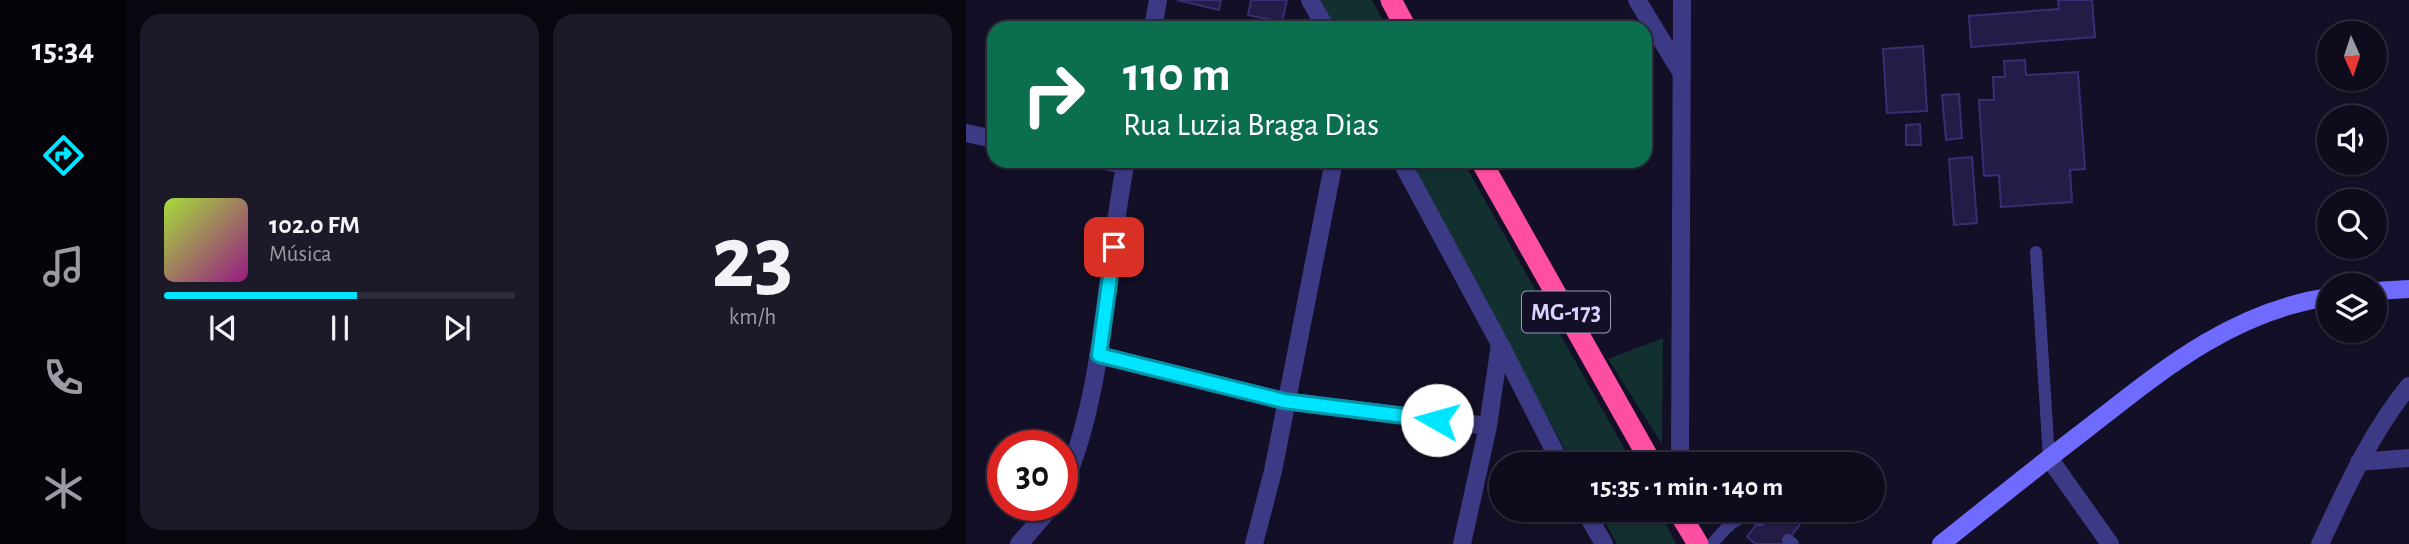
<!DOCTYPE html>
<html lang="pt">
<head>
<meta charset="utf-8">
<style>
	:root { --surface:#0e0b1c; --page:#1c1929; --text:#f1f3f6; --muted:#9b9ba3; --line:#2e2b3b; --accent:#00e5ff }
	body { margin:0; font-family:"Alegreya Sans",sans-serif; background:var(--page); color:var(--text); height:100vh; display:flex; flex-direction:column; font-size:26px; white-space:nowrap }
	* { box-sizing:border-box; margin:0 }
	p { font-size:23px; color:var(--muted) }
	.icon { flex:none; width:38px; height:38px; fill:none; stroke:currentColor; stroke-width:2; stroke-linecap:round; stroke-linejoin:round }
	.map { position:relative; flex:1; overflow:hidden }
	.sheet { display:flex; flex-direction:column; gap:14px; padding:14px; background:#08060f; width:840px }
	.sheet>* { flex:none }
	.top-card { position:absolute; left:21px; top:21px; width:665px; height:147px; border-radius:21px; box-shadow:0 2px 5px #0004,0 0 0 2px var(--line); background:#0b6e4f; color:#fff; overflow:hidden }
	.needle { width:46px; rotate:177deg }
	.buttons { position:absolute; left:1351px; top:21px; display:grid; gap:14px }
	.buttons a { display:grid; place-items:center; width:70px; height:70px; border-radius:50%; background:var(--surface); box-shadow:0 2px 5px #0004,0 0 0 2px var(--line); font-size:35px }
	.speed { position:absolute; left:21px; top:430px; display:flex; gap:14px; font-size:35px; font-weight:700; text-align:center }
	.speed>* { display:grid; place-content:center; width:91px; height:91px; border-radius:50%; background:var(--surface); box-shadow:0 2px 5px #0004,0 0 0 2px var(--line); line-height:1 }
	.speed .limit { border:10px solid #d22; background:#fff; color:#111 }
	.pin { position:absolute; display:grid; place-items:center; width:60px; height:60px; color:#fff; margin:-30px; border-radius:14px; box-shadow:0 4px 10px #0006 }
	.me { position:absolute; width:77px; margin:-38px; rotate:277deg; stroke-linejoin:round; filter:drop-shadow(0 0 5px #0008) }
	.turn { display:flex; align-items:center; gap:24px; height:147px; padding:0 21px; font-size:32px }
	.turn .icon { width:91px; height:91px; stroke-width:2.5 }
	.turn b { display:block; font-size:49px; line-height:60px }
	.sheet .widget { flex:1; display:flex; flex-direction:column; justify-content:center; gap:10px; min-width:0; padding:0 24px; border-radius:21px; background:var(--page) }
	.sheet .dial { align-items:center; gap:0 }
	.dial b { font-size:91px; line-height:1 }
	.song { display:flex; align-items:center; gap:21px }
	.cover { width:84px; height:84px; border-radius:10px; background:linear-gradient(135deg,hsl(80 70% 55%),hsl(310 70% 35%)) }
	.played { height:7px; border-radius:4px; background:linear-gradient(90deg,var(--accent) 55%,var(--line) 55%) }
	.keys { display:flex; justify-content:space-around; direction:ltr }
	.sheet .tiles { flex:1; display:grid; gap:14px; grid-template-columns:repeat(2,1fr) }
	.trip { position:absolute; left:523px; top:452px; width:396px; height:70px; border-radius:35px; background:var(--surface); box-shadow:0 2px 5px #0004,0 0 0 2px var(--line); font-weight:700; line-height:70px; text-align:center }
	main { display:flex; flex:1; min-height:0 }
	.tab-bar { display:flex; flex-direction:column; width:126px; justify-content:space-around; align-items:center; background:#06040b; color:var(--muted) }
	.tab-bar .icon { width:49px; height:49px }
	.tab-bar .selected { color:var(--accent) }
	.tab-bar b { font-size:32px; color:var(--text) }
	.map>svg:first-child { display:block }
</style>
</head>
<body>
<main>
<nav class="tab-bar">
<b>15:34</b>
<svg class="icon selected" aria-label="directions" viewBox="0 0 24 24"><path d="M12 3l9 9-9 9-9-9zM9 14v-3h6M13 9l2 2-2 2"/></svg>
<svg class="icon" aria-label="music" viewBox="0 0 24 24"><path d="M9 18V5l10-2v13"/><circle cx="6" cy="18" r="3"/><circle cx="16" cy="16" r="3"/></svg>
<svg class="icon" aria-label="phone" viewBox="0 0 24 24"><path d="M5 4h4l2 5-3 2q2 4 5 5l2-3 5 2v4C11 20 4 13 5 4z"/></svg>
<svg class="icon" aria-label="climate" viewBox="0 0 24 24"><path d="M12 3v18M4 7l16 10M4 17L20 7"/></svg>
</nav>
<section class="sheet">
<div class="tiles">
<div class="widget">
<div class="song"><i class="cover"></i><div><b>102.0 FM</b><p>Música</p></div></div>
<div class="played"></div>
<div class="keys"><svg class="icon" aria-label="previous" viewBox="0 0 24 24"><path d="M18 5L8 12l10 7zM5 5v14"/></svg><svg class="icon" aria-label="pause" viewBox="0 0 24 24"><path d="M8 5v14M16 5v14"/></svg><svg class="icon" aria-label="next" viewBox="0 0 24 24"><path d="M6 5l10 7-10 7zM19 5v14"/></svg></div>
</div>
<div class="widget dial"><b>23</b><p>km/h</p></div>
</div>
</section>
<div class="map">
<svg width="1443" height="544" viewBox="0 0 1443 544">
	<rect width="100%" height="100%" fill="#130f26"/>
	<!-- green -->
	<path fill="#12302f" d="M355 0H406L421 28H370Z
		M443 161H497L667 464H607Z
		M697 338 696 444 642 359Z
		M632 509H693L710 544H651Z"/>
	<!-- building -->
	<path fill="#241b47" stroke="#3b2d73" stroke-width="2" d="M211 0H255L253 10Z
		M285 0H321L316 22 282 15Z
		M1092 0H1126L1129 37 1005 47 1003 16 1093 9Z
		M957 46 961 111 921 113 917 49Z
		M1059 60 1060 75 1112 72 1119 169 1104 170 1106 202 1035 207 1033 175 1018 176 1013 100H1028L1027 77H1039L1038 61Z
		M993 94 996 138 980 140 976 95Z
		M954 124 955 145H940V125Z
		M1006 157 1011 223 988 225 983 159Z
		M802 509H825L838 519 819 544H790L781 537Z"/>
	<g fill="none" stroke-linecap="round" stroke-linejoin="round">
		<!-- lane -->
		<path stroke="#3d3a85" stroke-width="12" d="M1070 252 1083 458
			M822 540 827 544
			M746 544C761 527 771 511 794 520"/>
		<!-- street -->
		<path stroke="#3d3a85" stroke-width="18" d="M344 0 360 28
			M671 0 715 72
			M187 28 192 0
			M0 133 28 139
			M138 161 159 165
			M435 161 534 344 595 464
			M133 355 318 401 522 426
			M1083 458 1144 544
			M1393 462 1443 458
			M714 464 716 0
			M96 490C141 385 138 271 160 161
			M618 509 638 544
			M53 544 86 506
			M288 544 307 471 368 161
			M496 544 522 426 534 344
			M1354 544C1380 489 1404 434 1443 386"/>
		<!-- secondary -->
		<path stroke="#6f6bff" stroke-width="18" d="M1409 291 1443 289
			M975 544C1024 505 1072 466 1122 428 1196 370 1267 311 1363 297"/>
		<!-- highway -->
		<path stroke="#ff4fa3" stroke-width="21" d="M425 0 440 28
			M515 161 686 464
			M711 509 732 544"/>
	</g>
	<g fill="none" stroke-linecap="round" stroke-linejoin="round">
		<defs>
			<path id="route" d="M148 247 133 355 318 401 471 420"/>
		</defs>
		<!-- route casing -->
		<use href="#route" stroke="#0095a6" stroke-width="18"/>
		<!-- route -->
		<use href="#route" stroke="#00e5ff" stroke-width="12"/>
	</g>
	<g text-anchor="middle" stroke-width="7" stroke-linejoin="round" paint-order="stroke">
		<!-- shield labels -->
		<rect fill="#130f26" stroke="#9e99be" stroke-width="2" x="556" y="291.5" width="88" height="41" rx="5"/>
		<g font-size="24" font-weight="bold" fill="#d9d4ff">
			<text x="600" y="320">MG-173</text>
		</g>
	</g>
</svg>
<div class="buttons">
<a><svg class="needle" viewBox="-14 -14 28 28"><path d="M0-13l5 13h-10z" fill="#e53935"/><path d="M0 13l5-13h-10z" fill="#9b9ba3"/></svg></a>
<a><svg class="icon" aria-label="sound" viewBox="0 0 24 24"><path d="M4 9h4l5-4v14l-5-4H4zM17 9q2 3 0 6"/></svg></a>
<a><svg class="icon" aria-label="search" viewBox="0 0 24 24"><circle cx="10" cy="10" r="6"/><path d="M15 15l6 6"/></svg></a>
<a><svg class="icon" aria-label="layers" viewBox="0 0 24 24"><path d="M12 4l9 5-9 5-9-5zM3 14l9 5 9-5"/></svg></a>
</div>
<div class="speed"><div class="limit">30</div></div>
<div class="pin" style="left:148px;top:247px;background:#d93025"><svg class="icon" aria-label="arrive" viewBox="0 0 24 24"><path d="M6 21V4h12l-3 4 3 4H6"/></svg></div>
<svg class="me" style="left:471px;top:420px" viewBox="-20 -20 40 40"><circle r="19" fill="#fff"/><path d="M0-13L10 11 0 6-10 11z" fill="#00e5ff"/></svg>
<div class="trip">15:35 · 1 min · 140 m</div>
<div class="top-card">
<div class="turn"><svg class="icon" aria-label="right" viewBox="0 0 24 24"><path d="M7 20v-9h11M14 6l5 5-5 5"/></svg><div><b>110 m</b>Rua Luzia Braga Dias</div></div>
</div>
</div>
</main>
</body>
</html>
